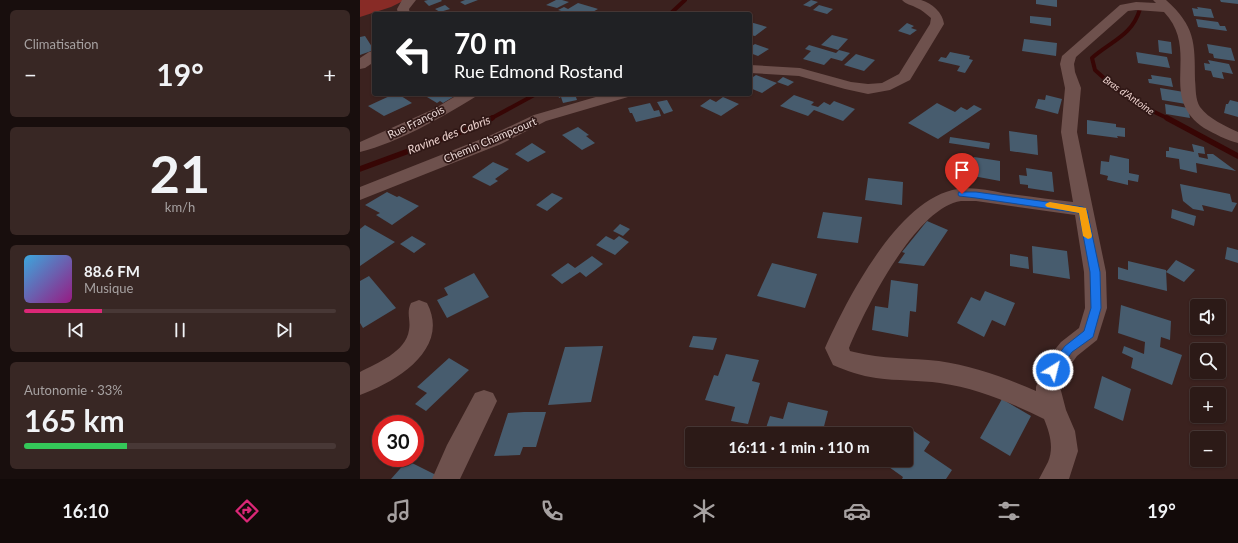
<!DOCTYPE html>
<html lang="fr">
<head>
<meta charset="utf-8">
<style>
	:root { --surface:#2c1a17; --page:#382724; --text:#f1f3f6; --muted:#a6a1a1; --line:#483836; --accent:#db2777 }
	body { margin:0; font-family:Lato,sans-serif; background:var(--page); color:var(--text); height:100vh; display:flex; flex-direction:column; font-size:15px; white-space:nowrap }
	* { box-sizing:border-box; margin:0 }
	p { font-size:13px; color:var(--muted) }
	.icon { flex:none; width:22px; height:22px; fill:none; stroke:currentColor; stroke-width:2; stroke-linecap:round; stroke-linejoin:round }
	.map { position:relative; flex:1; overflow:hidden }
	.side { display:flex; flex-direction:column; gap:10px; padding:10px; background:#180e0d; width:360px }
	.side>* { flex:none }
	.banner { position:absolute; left:12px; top:12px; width:380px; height:84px; border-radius:4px; box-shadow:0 1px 3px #0004,0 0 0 1px var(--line); background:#202124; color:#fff; overflow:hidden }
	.buttons { position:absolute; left:830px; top:299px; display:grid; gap:8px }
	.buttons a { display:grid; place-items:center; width:36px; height:36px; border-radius:4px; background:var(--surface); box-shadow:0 1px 3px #0004,0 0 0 1px var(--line); font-size:20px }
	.speed { position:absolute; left:12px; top:415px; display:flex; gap:8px; font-size:20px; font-weight:700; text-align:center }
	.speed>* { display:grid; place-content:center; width:52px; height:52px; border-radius:50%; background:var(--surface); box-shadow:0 1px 3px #0004,0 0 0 1px var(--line); line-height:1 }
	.speed .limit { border:6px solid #d22; background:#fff; color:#111 }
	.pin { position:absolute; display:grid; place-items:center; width:34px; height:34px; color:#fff; margin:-41px -17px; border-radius:50% 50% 50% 0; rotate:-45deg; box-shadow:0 0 4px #0007 }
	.pin .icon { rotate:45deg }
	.me { position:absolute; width:44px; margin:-22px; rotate:36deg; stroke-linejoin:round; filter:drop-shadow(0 0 3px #0008) }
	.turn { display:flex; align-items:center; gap:14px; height:84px; padding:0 16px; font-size:18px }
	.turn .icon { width:52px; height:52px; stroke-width:2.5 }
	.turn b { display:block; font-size:28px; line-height:34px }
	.big { font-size:30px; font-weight:700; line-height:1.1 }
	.side .widget { flex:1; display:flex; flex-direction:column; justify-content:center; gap:6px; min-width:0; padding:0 14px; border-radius:6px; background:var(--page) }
	.side .dial { align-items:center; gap:0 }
	.dial b { font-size:52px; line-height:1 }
	.song { display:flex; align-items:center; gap:12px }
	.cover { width:48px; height:48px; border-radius:6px; background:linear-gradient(135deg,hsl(200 70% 55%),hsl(310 70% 35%)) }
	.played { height:4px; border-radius:2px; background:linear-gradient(90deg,var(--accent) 25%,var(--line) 25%) }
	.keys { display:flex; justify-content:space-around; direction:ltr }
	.heat { display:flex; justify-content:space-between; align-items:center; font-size:22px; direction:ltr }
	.charge { height:6px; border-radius:3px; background:linear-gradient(90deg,#34c759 33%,var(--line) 0) }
	.trip { position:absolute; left:325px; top:427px; width:228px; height:40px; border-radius:4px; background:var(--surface); box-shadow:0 1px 3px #0004,0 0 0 1px var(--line); font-weight:700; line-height:40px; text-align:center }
	.tabs { display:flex; height:64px; justify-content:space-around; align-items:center; background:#120a09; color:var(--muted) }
	.tabs .icon { width:28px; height:28px }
	.tabs .on { color:var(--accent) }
	.tabs b { font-size:18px; color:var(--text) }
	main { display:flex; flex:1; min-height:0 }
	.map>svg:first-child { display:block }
</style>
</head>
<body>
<main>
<section class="side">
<div class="widget"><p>Climatisation</p>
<div class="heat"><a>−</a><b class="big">19°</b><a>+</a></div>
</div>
<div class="widget dial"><b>21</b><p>km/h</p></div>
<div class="widget">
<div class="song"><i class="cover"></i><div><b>88.6 FM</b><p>Musique</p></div></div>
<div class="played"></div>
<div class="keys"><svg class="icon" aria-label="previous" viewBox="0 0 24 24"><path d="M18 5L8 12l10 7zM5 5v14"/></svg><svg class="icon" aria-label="pause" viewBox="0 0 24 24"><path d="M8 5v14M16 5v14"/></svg><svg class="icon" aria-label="next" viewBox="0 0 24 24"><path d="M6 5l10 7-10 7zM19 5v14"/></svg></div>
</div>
<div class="widget"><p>Autonomie · 33%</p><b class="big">165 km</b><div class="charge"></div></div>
</section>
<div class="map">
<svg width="878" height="479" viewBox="0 0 878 479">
	<rect width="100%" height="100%" fill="#3b221f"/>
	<!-- forest -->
	<path fill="#882b26" d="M0 0H45L31 7 0 17Z"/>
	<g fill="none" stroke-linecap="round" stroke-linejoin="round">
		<!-- stream-far1 -->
		<path stroke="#370605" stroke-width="4" d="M780 9C772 36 751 41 732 58L735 70 755 88 784 107 809 119
			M310 14 325 0
			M130 119 176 94"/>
		<!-- stream -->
		<path stroke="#370605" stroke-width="5.5" d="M807 118 878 156
			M0 169 122 124 132 118"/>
	</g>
	<!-- building -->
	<path fill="#475c6e" d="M68 0H81L82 1 69 6 64 1Z
		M105 0H118L105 5 100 2Z
		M196 0H202L209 2 197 8 186 5Z
		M451 0 458 2 450 7 443 5Z
		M676 0H697V7L676 4Z
		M860 0H878V4L861 2Z
		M218 3 235 8 238 9 229 14 218 12 211 14 198 10 204 7 208 9Z
		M85 5 90 9 80 12 75 9Z
		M459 5 473 9 467 14 453 10Z
		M837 7 851 9 854 18 834 16 832 8 838 9Z
		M670 16 691 18V26L670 23Z
		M836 19 858 22 860 26H865L867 31 838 27Z
		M390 22 407 27 395 36 390 35Z
		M547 23 554 26 551 28 557 30 550 35 538 31Z
		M472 35 488 39 478 50 461 45Z
		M5 36 14 50 0 55V37Z
		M664 39 697 43 696 56 662 51Z
		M798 40 811 42 812 54 799 52Z
		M395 44 409 49 398 56 390 53V47Z
		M847 44 871 48 875 61 854 58 853 54 849 53Z
		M449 45 476 53 479 50 490 53 482 61 471 58 464 65 443 59 451 51 445 49Z
		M590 52 610 56 609 59 613 60 605 73 597 71 600 66 578 61 581 57 586 58Z
		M776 52 807 57 810 68 778 63Z
		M496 54 515 60 504 71 484 65Z
		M848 60 869 64 873 74 862 72 864 79 853 77 851 71 845 70 844 63 850 64Z
		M396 75 417 83 402 93 390 88V79Z
		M791 75 811 78 813 87 789 83 788 79H792Z
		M423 77 434 82 428 86 417 82Z
		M800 88 824 92 826 104 802 100Z
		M34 94H38L52 103 24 116 8 106Z
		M73 94H98L83 103 80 101 77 103 67 97Z
		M198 94H226V95L216 97 217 100 203 103 201 97 199 98Z
		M434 95 454 102 451 105 458 107 464 102 470 105 474 101 495 109 483 121 454 110 448 116 420 106Z
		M686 95 702 99 698 114 675 108 678 99 685 100Z
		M363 97 379 104 361 116 340 106 350 99 356 102Z
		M307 100 313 111 304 114 297 102Z
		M870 100 878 102V117L864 113 866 104H868Z
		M290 103 294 111 299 110 301 116 276 122 272 113H270L268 108Z
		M577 103 595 112 601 107 607 110 614 105 622 109 578 139 548 123Z
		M805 104 828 108 830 118 806 114Z
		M727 120 756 124V127L765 128V137L757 136 758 138 727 134Z
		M218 127 229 135 226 136 235 143 222 150 202 135Z
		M649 131 677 135 678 155 650 151Z
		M590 137 630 143 629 149 589 143Z
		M172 143 186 152 168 162 155 154Z
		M832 144 844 147 845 154 838 153 839 157 848 159 847 154H853L876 171 836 163 837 173 820 169 819 159 806 157V151H809V147L834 152Z
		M750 155 769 159V173L779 175 778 182 768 180V185L747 180 748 176 740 174 741 161 749 162Z
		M614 157 640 161V181L613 176Z
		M133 162 149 169 135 179 138 181 130 186 112 177Z
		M666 168 692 172 694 192 668 188V185L660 184 659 175 667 176Z
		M508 178 543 182 542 205 505 200Z
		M820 184 870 194 872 202 877 203 872 212 842 205 844 211 833 209 823 201Z
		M27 192 37 197 39 196 59 206 32 225 16 215 20 213 5 205Z
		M192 193 203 198 187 211 176 205Z
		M812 209 836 216 834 226 811 218Z
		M463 212 502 217 498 243 457 238Z
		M567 221 588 230 564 266 538 263 545 253 542 252Z
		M260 224 270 229 263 236 253 231Z
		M5 225 35 242 0 266V229Z
		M52 236 66 244 54 253 40 244Z
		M246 236 254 240 259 236 269 242 255 255 236 245Z
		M672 246 707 251 710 279 673 273Z
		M867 247 878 250V263L865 259Z
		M650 254 668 257 669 269 650 266Z
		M232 256 243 264 226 277 220 272 202 284 191 275 208 263 215 268Z
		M816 260 835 270 824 282 806 272Z
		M768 261 806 270 807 291 758 279V267L768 270Z
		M412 263 457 274 445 308 397 296Z
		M114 273 129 297 87 318 77 300 88 295 84 288Z
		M9 276 36 308 3 328 0 323V281Z
		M531 280 558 284 556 312 550 311 548 337 512 330 515 306 528 308Z
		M625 291 655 303 645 326 632 320 624 337 597 323 611 297 620 301Z
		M761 305 811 321 810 340 801 337 800 347 822 355 812 385 771 368 773 358 762 353 764 346 784 354 785 342 758 333Z
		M333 336 357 338 353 350 329 347Z
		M243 346 231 402 188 405 205 347Z
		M366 354 399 360 392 381 400 383 388 424 371 421 375 407 345 400 354 375 358 376Z
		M89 358 109 370 66 411 55 404 67 393 57 387Z
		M742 376 771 389 763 421 734 408Z
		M642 399 671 416 650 456 620 438Z
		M428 402 468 411 462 434H404L410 416 423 419Z
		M164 412H186L176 447H163L160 455 134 456 148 413Z
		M548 427 570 442 564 451 592 470 586 479H542L543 477 522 462 523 460H546V434H543Z
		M47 461 54 464 76 475 73 479H31Z"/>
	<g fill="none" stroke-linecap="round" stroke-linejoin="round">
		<!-- minor -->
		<path fill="#6e514d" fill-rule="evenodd" d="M42 0H56L49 9 50 14H38L37 9Z
			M542 0C548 0 555 0 561 0 572 3 583 13 584 24L550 80 530 90 508 94 485 89 439 76 390 73V65L440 68 491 82 508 84 522 83 539 74 570 24 571 18C566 14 562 10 557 8 552 5 545 4 542 0Z
			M793 0H806C835 26 835 42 835 80 836 89 835 99 840 107 849 119 865 126 878 132V143C866 140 855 134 844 128 797 96 841 51 804 12L776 10 768 11 716 57 714 64 715 72 721 88 717 132 746 272 747 308 737 340 717 356 704 374 700 387 706 410 715 431 718 451 709 479H679C682 473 685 468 688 462 694 448 690 433 684 419 651 403 617 388 580 383 559 380 538 381 516 378 501 376 487 371 473 365L465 348C487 299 539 197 598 189 613 187 628 190 643 193 666 196 689 199 713 202L701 132 705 88 700 64 702 56 760 5 776 2 796 3ZM601 201H616L715 215 724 272 725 308 719 328 701 342 684 363 676 387V391C646 378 613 366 579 361 551 358 522 359 494 352L490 351 489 348C505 309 556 207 601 201Z
			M14 51V62L5 68 0 69V58L9 52Z
			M99 94H118L115 97C81 118 39 142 0 152V142L74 109Z
			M246 94H271L268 97 186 121 141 144 0 200V187L129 136 174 115Z
			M59 300 67 303C91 349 36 382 0 395V372C17 363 46 352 49 330 51 320 46 313 51 303Z
			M124 390 133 393 137 401 100 479H72L87 445 115 393Z"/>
	</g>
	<!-- route -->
	<path fill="#1a73e8" stroke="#114b97" d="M599 192H616L723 207 727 210 740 272 741 308 733 337 712 352 697 373 693 375 689 373 687 370 689 367 705 346 724 331 731 308 730 272 719 213 616 198 599 196 598 194Z"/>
	<!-- slow -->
	<path fill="#f59e0b" d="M690 202 726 208 732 236 731 238 728 239 723 236 719 213 687 207 685 205 687 203Z"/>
	<g text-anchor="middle" stroke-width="3.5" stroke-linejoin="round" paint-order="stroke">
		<!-- far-water labels -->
		<g font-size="10" font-style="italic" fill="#ecd1cd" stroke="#301816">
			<text transform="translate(769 95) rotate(35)" y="4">Bras d'Antoine</text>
		</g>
		<!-- street labels -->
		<g font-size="11" fill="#ecdad8" stroke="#301816">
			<text transform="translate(56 122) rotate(-26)" y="4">Rue François</text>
			<text transform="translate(130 140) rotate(-23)" y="4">Chemin Champcourt</text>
		</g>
		<!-- water labels -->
		<g font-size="12" font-style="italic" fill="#ecd1cd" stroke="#301816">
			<text transform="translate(89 135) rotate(-21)" y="4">Ravine des Cabris</text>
		</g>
	</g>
</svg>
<div class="buttons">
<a><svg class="icon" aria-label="sound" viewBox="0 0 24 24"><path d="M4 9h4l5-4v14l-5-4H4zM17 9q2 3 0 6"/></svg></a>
<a><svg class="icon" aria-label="search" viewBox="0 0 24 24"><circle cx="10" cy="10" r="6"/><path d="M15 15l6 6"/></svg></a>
<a>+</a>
<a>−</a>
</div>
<div class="speed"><div class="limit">30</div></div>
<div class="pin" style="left:602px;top:194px;background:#d93025"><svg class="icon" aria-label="arrive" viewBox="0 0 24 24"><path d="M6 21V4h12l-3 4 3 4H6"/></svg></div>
<svg class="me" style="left:693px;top:370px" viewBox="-20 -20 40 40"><circle r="17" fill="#1a73e8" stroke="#fff" stroke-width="3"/><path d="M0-11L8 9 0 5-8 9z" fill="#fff"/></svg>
<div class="trip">16:11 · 1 min · 110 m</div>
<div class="banner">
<div class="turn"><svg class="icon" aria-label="left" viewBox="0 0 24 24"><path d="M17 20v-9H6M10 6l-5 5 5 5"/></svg><div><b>70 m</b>Rue Edmond Rostand</div></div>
</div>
</div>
</main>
<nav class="tabs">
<b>16:10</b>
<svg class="icon on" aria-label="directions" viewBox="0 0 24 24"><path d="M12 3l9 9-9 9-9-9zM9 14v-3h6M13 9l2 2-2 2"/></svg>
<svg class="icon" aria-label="music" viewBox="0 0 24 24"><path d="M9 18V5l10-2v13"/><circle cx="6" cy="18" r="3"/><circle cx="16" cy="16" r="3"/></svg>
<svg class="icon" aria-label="phone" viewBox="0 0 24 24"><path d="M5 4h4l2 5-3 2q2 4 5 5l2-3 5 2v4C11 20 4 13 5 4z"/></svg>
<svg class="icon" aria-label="climate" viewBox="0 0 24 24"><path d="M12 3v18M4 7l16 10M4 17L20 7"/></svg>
<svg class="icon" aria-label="car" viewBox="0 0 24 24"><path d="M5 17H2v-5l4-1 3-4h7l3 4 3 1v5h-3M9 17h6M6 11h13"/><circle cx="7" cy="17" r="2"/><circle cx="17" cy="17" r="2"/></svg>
<svg class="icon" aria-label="filters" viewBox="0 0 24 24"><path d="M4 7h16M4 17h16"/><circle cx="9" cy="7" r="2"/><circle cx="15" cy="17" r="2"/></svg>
<b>19°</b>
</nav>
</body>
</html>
